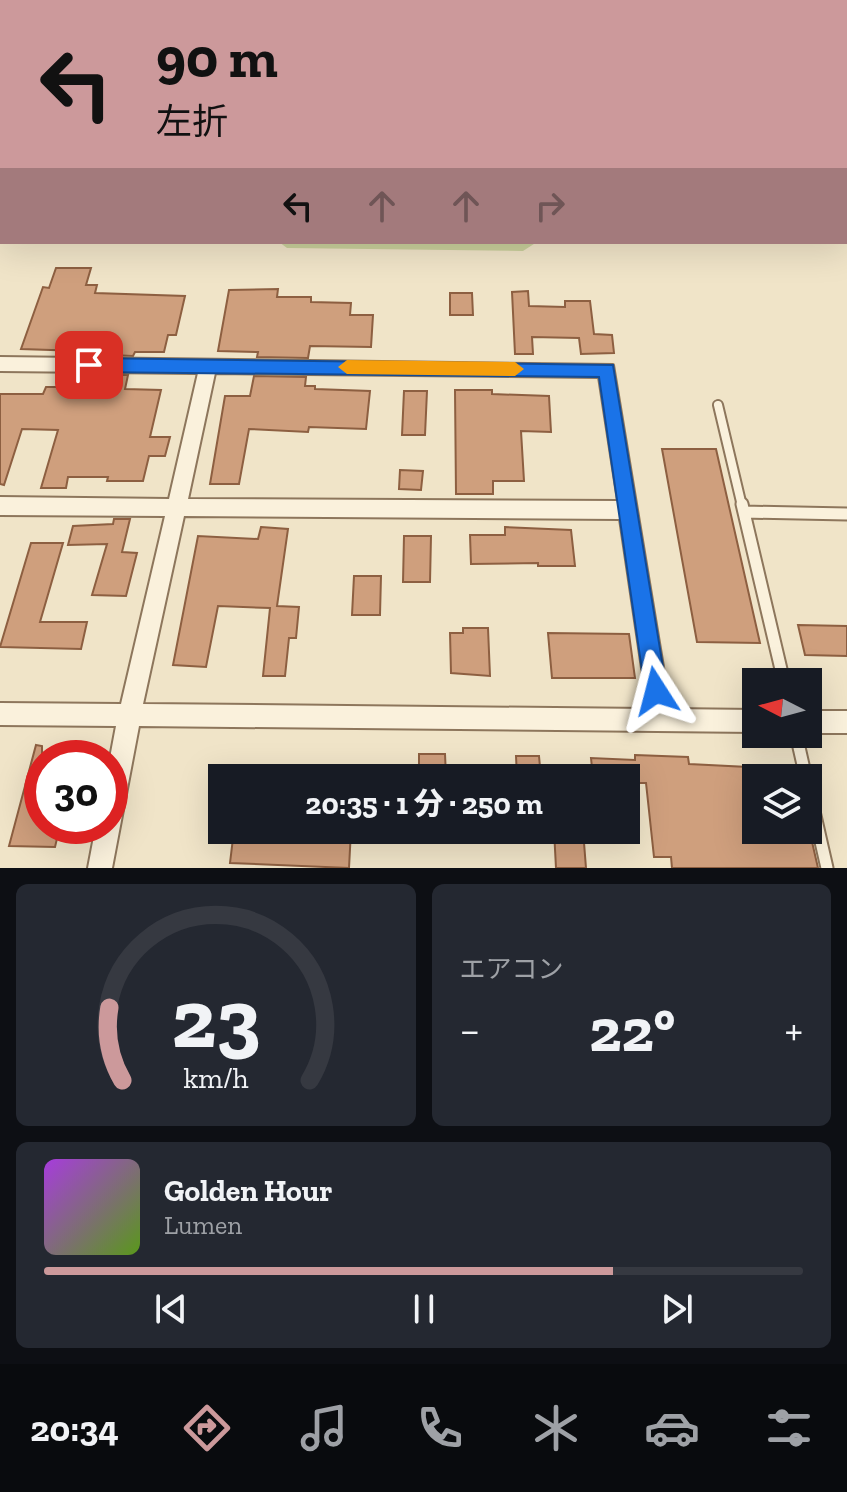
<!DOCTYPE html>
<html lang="ja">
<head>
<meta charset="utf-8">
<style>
	:root { --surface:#171b24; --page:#242831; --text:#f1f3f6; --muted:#9ea1a6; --line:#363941; --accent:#cc999b }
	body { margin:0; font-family:"Zilla Slab","Noto Sans JP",serif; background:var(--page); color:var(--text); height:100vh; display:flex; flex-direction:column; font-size:30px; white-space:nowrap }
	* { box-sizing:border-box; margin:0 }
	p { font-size:26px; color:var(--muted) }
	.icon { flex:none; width:44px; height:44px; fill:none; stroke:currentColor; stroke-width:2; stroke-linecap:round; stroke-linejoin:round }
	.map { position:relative; height:868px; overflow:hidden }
	.sheet { display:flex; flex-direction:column; gap:16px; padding:16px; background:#0d0f14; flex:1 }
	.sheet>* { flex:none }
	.banner { position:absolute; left:0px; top:0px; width:848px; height:244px; box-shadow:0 8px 32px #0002; background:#cc999b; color:#111; overflow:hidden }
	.needle { width:52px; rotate:276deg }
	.tools { position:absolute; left:742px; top:668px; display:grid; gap:16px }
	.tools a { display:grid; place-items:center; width:80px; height:80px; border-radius:0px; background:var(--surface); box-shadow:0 8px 32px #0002; font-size:40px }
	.speed { position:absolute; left:24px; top:740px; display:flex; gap:16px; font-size:40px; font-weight:700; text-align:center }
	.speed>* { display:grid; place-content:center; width:104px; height:104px; border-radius:50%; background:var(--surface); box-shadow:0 8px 32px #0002; line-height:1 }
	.speed .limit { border:12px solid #d22; background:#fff; color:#111 }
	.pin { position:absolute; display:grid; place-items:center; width:68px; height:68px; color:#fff; margin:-34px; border-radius:16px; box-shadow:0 4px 12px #0006 }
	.me { position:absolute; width:88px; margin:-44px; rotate:351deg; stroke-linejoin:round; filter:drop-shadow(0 0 6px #0008) }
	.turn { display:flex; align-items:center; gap:28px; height:168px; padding:0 24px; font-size:36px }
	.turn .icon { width:104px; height:104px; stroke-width:2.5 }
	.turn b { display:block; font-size:56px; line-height:68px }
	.lanes { display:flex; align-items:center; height:76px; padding:0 24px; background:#0003; justify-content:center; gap:40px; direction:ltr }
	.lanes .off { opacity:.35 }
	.big { font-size:60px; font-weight:800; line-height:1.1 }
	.sheet .card { flex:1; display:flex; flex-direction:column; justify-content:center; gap:12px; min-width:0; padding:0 28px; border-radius:12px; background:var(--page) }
	.sheet .dial { align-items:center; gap:0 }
	.dial svg { height:208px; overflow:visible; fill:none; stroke:var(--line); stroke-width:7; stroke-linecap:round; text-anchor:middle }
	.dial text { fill:var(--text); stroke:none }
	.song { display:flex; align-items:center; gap:24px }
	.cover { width:96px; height:96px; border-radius:12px; background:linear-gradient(135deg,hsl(280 70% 55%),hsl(90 70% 35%)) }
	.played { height:8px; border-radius:4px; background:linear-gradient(90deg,var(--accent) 75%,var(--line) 75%) }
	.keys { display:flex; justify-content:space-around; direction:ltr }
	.heat { display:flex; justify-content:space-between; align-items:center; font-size:44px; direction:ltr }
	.sheet .tiles { flex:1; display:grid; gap:16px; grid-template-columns:1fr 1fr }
	.card:last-child { grid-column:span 2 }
	.trip { position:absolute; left:208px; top:764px; width:432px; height:80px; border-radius:0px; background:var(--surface); box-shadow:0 8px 32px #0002; font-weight:800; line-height:80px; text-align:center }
	.dock { display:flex; height:128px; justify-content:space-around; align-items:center; background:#090b0e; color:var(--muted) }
	.dock .icon { width:56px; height:56px }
	.dock .selected { color:var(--accent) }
	.dock b { font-size:36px; color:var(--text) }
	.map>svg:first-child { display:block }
</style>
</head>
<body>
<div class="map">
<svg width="847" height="868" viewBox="0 0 847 868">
	<rect width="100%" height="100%" fill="#f0e4c8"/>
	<!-- green -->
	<path fill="#c9cf9b" d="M262 0H735L736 2H261Z
		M279 242H537L523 251 287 248Z"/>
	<!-- building -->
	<path fill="#cf9f7d" stroke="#8d5f41" stroke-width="2" d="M56 268H91L86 285H97L95 293 185 296 176 335H168L164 352H135L133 356 111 355 112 352 21 349 43 287 49 288Z
		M278 289 277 297H311V302L351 303 350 315H373L371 347 310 346 308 358 257 357 258 352 218 351 229 290Z
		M528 291 529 306 565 307V301H590L594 334 612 335 614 353 581 354 579 338 532 337 533 354H515L512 292Z
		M450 293H472L473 315H450Z
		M105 375H128L125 389 161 390 150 437H170L165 456H149L143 481H107L108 477H68L66 488H41L58 430 22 429 4 485 0 484V394H43L46 387H102Z
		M254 376 306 377 305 386H315V389L370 391 366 429 309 427 308 432 249 429 239 484H210L225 396H250Z
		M455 390H492V394L549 396 551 432 521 431 524 481H493V494H456Z
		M404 391H427L425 435H402Z
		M662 449H716L760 643 697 642Z
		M400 470 423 471 421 490 399 489Z
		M114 519H130L122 552 137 553 126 596 92 595 107 544 68 545 73 526 113 524Z
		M261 527 288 529 277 606 299 607 296 638H289L285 676H263L270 608 218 606 206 667 173 665 198 536 258 539Z
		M505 527 571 530 575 566H538V563L471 564 470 535H505Z
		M404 536H431L430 582H403Z
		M31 543H63L40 622H87L81 649 0 647Z
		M354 576H381L380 615H352Z
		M798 625 847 626V656L805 655Z
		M463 628H488L490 676 451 673 450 633H463Z
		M548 633 629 634 635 678H552Z
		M36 745 42 746V826H60L55 847 9 846Z
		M419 754H445L446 776H419Z
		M635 755 688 757 689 764 748 767 756 830 810 833 818 868H672L671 857H654L646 783H638L637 778H593L591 758 635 760Z
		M516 756H539L541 778H517Z
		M234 830H351L349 868 230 863Z
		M554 830H583L586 868H556Z"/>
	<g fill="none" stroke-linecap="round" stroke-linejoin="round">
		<defs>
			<path id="lane-far2" d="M0 169 2 165"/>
			<path id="lane-far1" d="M718 405 742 506"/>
			<path id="lane" d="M742 504 784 682
				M744 512 847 514
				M796 734 806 778
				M808 785 827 868"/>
			<path id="street" d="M769 0H781L782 2H770Z
				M846 207H847V220H846Z
				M0 357 613 365 670 709 756 710V732L139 726 112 868H88L96 826H110V758L116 726 0 725V703L121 704 165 516 0 515V497L169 499 198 373 0 371ZM215 373 599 377 618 501 188 499ZM184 516 620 519 648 709 143 704Z
				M808 711H847V733H808Z"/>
		</defs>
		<!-- lane-far2 casing -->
		<use href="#lane-far2" stroke="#8d765c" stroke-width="10"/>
		<!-- lane-far1 casing -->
		<use href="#lane-far1" stroke="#8d765c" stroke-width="12"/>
		<!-- lane casing -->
		<use href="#lane" stroke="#8d765c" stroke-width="15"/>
		<!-- street casing -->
		<use href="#street" stroke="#8d765c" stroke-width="4"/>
		<!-- lane-far2 -->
		<use href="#lane-far2" stroke="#faf1dc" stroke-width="7"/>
		<!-- lane-far1 -->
		<use href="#lane-far1" stroke="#faf1dc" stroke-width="8"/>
		<!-- lane -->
		<use href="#lane" stroke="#faf1dc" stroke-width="11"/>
		<!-- street -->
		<use href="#street" fill="#faf1dc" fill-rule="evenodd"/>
	</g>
	<!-- route -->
	<path fill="#1a73e8" stroke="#114b97" stroke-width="2" d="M89 358 613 365 667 691 664 698 656 702 648 698 645 691 599 377 89 372 80 365Z"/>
	<!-- slow -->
	<path fill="#f59e0b" d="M347 360 515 362 524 369 515 376 347 374 338 367Z"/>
</svg>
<div class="tools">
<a><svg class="needle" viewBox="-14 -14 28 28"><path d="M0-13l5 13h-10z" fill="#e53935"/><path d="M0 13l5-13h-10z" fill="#9ea1a6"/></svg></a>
<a><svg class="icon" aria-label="layers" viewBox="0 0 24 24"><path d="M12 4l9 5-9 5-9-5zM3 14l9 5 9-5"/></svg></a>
</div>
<div class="speed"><div class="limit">30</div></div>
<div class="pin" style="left:89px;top:365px;background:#d93025"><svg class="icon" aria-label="arrive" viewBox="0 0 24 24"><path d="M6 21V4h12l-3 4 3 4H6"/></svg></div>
<svg class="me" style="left:656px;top:691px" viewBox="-20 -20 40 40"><path d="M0-17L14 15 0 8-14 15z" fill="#1a73e8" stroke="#fff" stroke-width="4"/></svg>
<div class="trip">20:35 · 1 分 · 250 m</div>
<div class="banner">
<div class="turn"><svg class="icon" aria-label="left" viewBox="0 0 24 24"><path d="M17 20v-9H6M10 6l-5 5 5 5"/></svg><div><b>90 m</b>左折</div></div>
<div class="lanes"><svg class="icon" aria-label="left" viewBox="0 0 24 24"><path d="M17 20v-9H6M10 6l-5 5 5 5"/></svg><svg class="icon off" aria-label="ahead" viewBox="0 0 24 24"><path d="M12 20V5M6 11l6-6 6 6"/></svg><svg class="icon off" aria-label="ahead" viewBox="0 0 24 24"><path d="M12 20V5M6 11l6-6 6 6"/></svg><svg class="icon off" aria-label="right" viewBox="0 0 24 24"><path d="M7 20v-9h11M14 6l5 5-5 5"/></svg></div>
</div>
</div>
<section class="sheet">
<div class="tiles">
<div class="card dial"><svg viewBox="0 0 100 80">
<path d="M14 69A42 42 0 1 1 86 69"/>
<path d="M14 69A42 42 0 0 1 9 41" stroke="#cc999b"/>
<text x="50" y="56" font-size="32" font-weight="700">23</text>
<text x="50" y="72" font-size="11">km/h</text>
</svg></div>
<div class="card"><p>エアコン</p>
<div class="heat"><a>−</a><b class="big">22°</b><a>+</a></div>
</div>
<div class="card">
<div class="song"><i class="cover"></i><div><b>Golden Hour</b><p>Lumen</p></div></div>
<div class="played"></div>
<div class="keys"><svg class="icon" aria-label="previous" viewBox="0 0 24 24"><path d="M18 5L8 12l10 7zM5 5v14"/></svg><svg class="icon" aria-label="pause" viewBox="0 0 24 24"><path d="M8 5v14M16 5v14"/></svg><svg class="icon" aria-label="next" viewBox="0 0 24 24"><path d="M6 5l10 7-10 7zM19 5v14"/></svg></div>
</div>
</div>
</section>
<nav class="dock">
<b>20:34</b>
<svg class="icon selected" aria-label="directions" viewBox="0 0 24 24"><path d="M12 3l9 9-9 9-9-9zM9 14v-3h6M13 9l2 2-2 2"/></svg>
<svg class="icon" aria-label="music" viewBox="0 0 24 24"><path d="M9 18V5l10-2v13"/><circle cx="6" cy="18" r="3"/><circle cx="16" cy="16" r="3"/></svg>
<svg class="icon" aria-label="phone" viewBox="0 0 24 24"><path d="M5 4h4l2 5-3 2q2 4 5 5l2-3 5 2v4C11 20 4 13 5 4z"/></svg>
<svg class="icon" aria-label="climate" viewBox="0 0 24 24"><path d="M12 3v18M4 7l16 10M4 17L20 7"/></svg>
<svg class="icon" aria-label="car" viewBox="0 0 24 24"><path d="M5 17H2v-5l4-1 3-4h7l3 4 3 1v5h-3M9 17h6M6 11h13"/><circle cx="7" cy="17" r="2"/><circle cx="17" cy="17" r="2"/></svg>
<svg class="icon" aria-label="filters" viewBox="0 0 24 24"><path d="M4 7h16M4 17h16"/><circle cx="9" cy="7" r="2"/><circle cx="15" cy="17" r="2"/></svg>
</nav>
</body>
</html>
